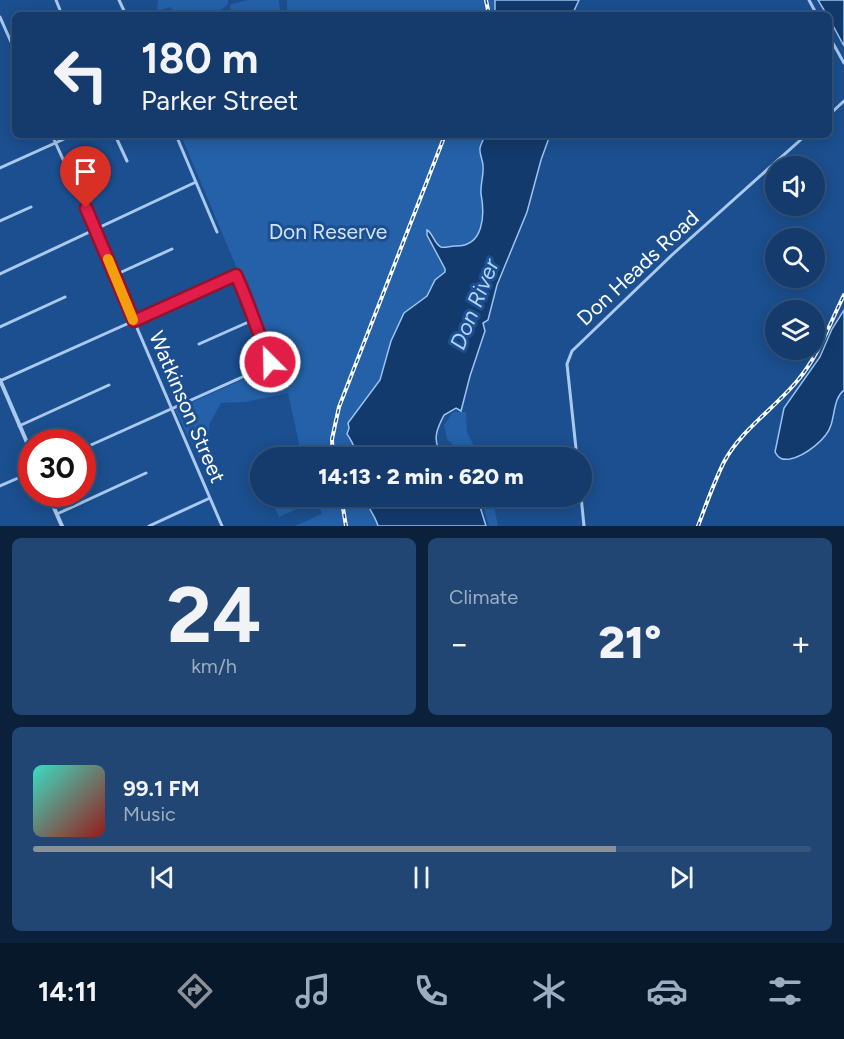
<!DOCTYPE html>
<html lang="en">
<head>
<meta charset="utf-8">
<style>
	:root { --surface:#143b6b; --page:#214673; --text:#f1f3f6; --muted:#9dadc1; --line:#33557e; --accent:#8c9099 }
	body { margin:0; font-family:Figtree,sans-serif; background:var(--page); color:var(--text); height:100vh; display:flex; flex-direction:column; font-size:22px; white-space:nowrap }
	* { box-sizing:border-box; margin:0 }
	p { font-size:20px; color:var(--muted) }
	.icon { flex:none; width:33px; height:33px; fill:none; stroke:currentColor; stroke-width:2; stroke-linecap:round; stroke-linejoin:round }
	.map { position:relative; height:526px; overflow:hidden }
	.drawer { display:flex; flex-direction:column; gap:12px; padding:12px; background:#0b203b; flex:1 }
	.drawer>* { flex:none }
	.banner { position:absolute; left:12px; top:12px; width:820px; height:126px; border-radius:9px; box-shadow:0 3px 15px #0003,0 0 0 2px var(--line); background:#143b6b; color:var(--text); overflow:hidden }
	.buttons { position:absolute; left:765px; top:156px; display:grid; gap:12px }
	.buttons a { display:grid; place-items:center; width:60px; height:60px; border-radius:50%; background:var(--surface); box-shadow:0 3px 15px #0003,0 0 0 2px var(--line); font-size:30px }
	.speed { position:absolute; left:18px; top:429px; display:flex; gap:12px; font-size:30px; font-weight:700; text-align:center }
	.speed>* { display:grid; place-content:center; width:78px; height:78px; border-radius:50%; background:var(--surface); box-shadow:0 3px 15px #0003,0 0 0 2px var(--line); line-height:1 }
	.speed .limit { border:9px solid #d22; background:#fff; color:#111 }
	.pin { position:absolute; display:grid; place-items:center; width:51px; height:51px; color:#fff; margin:-62px -26px; border-radius:50% 50% 50% 0; rotate:-45deg; box-shadow:0 0 6px #0007 }
	.pin .icon { rotate:45deg }
	.me { position:absolute; width:66px; margin:-33px; rotate:337deg; stroke-linejoin:round; filter:drop-shadow(0 0 4px #0008) }
	.turn { display:flex; align-items:center; gap:21px; height:126px; padding:0 30px; font-size:27px }
	.turn .icon { width:78px; height:78px; stroke-width:2.5 }
	.turn b { display:block; font-size:42px; line-height:51px }
	.big { font-size:45px; font-weight:800; line-height:1.1 }
	.drawer .card { flex:1; display:flex; flex-direction:column; justify-content:center; gap:9px; min-width:0; padding:0 21px; border-radius:9px; background:var(--page) }
	.drawer .dial { align-items:center; gap:0 }
	.dial b { font-size:78px; line-height:1 }
	.song { display:flex; align-items:center; gap:18px }
	.cover { width:72px; height:72px; border-radius:9px; background:linear-gradient(135deg,hsl(170 70% 55%),hsl(0 70% 35%)) }
	.played { height:6px; border-radius:3px; background:linear-gradient(90deg,var(--accent) 75%,var(--line) 75%) }
	.keys { display:flex; justify-content:space-around; direction:ltr }
	.heat { display:flex; justify-content:space-between; align-items:center; font-size:33px; direction:ltr }
	.drawer .tiles { flex:1; display:grid; gap:12px; grid-template-columns:1fr 1fr }
	.card:last-child { grid-column:span 2 }
	.trip { position:absolute; left:250px; top:447px; width:342px; height:60px; border-radius:30px; background:var(--surface); box-shadow:0 3px 15px #0003,0 0 0 2px var(--line); font-weight:800; line-height:60px; text-align:center }
	.menu { display:flex; height:96px; justify-content:space-around; align-items:center; background:#08182b; color:var(--muted) }
	.menu .icon { width:42px; height:42px }
	.menu .on { color:var(--accent) }
	.menu b { font-size:27px; color:var(--text) }
	.map>svg:first-child { display:block }
</style>
</head>
<body>
<div class="map">
<svg width="844" height="526" viewBox="0 0 844 526">
	<rect width="100%" height="100%" fill="#1b4f8f"/>
	<!-- green -->
	<path fill="#2461a8" d="M158 0H228V4L215 15H173L171 7 157 11Z
		M247 0H279L280 10 277 15H231L230 5Z
		M287 0H495V15H287Z
		M181 135H485L479 150 483 165 481 191 484 205 483 222 479 235 471 242 461 246 445 247 436 243 431 232 438 259 445 269V272L435 280 427 296 404 313 391 341 380 380 348 423 349 436 353 440V447L360 457H302L288 393 246 402 221 403 209 425 210 453 205 467 202 464 175 410 277 364Z
		M453 412H466L467 432 475 448 490 457H465L447 439 444 425Z
		M316 496 366 497C367 507 375 515 378 526H294L322 514Z
		M270 497H294L299 508 279 517Z
		M481 497H492L498 526H489Z"/>
	<!-- water -->
	<path fill="#123a6d" stroke="#9cc4f0" stroke-width="1.5" d="M495 0H579L572 15H495Z
		M818 0H844V46L830 20V15H827Z
		M485 135H550L541 160 527 212 497 285 488 320 483 323 485 331 470 376 461 411 456 408 444 415C439 425 433 436 438 447L449 451 452 447 464 457H360C354 449 353 442 347 434L349 428 348 423 380 380 391 341 404 313 427 296 435 280 445 272V269L427 235V230C433 233 434 244 441 247 445 248 450 246 455 246 484 247 485 215 481 194 480 185 484 175 483 166 483 160 479 154 480 148 481 143 484 139 485 135Z
		M844 310V390C834 398 835 413 831 425 827 439 805 456 790 459 782 460 779 459 775 452L784 408 820 357 832 329Z
		M366 497H477L486 526H378C375 515 367 508 366 497Z"/>
	<g fill="none" stroke-linecap="round" stroke-linejoin="round">
		<!-- minor -->
		<path stroke="#a9c9ee" stroke-width="3" d="M56 0 62 15
			M119 0 126 15
			M809 0 817 15
			M0 17 15 51
			M830 38 844 63
			M830 114 844 101
			M52 135 95 230 222 526
			M115 135 127 161
			M176 135 217 232
			M0 168 73 135
			M0 221 31 207
			M0 274 196 182
			M115 275 172 249
			M0 327 65 297
			M199 344 253 320
			M0 381 236 275C249 303 258 333 270 362L269 365 82 449
			M19 426 109 385
			M577 458 567 364 572 351 673 254 806 135
			M0 486 32 472
			M581 496 584 526
			M57 514 146 473
			M149 526 210 498"/>
		<!-- tertiary -->
		<path stroke="#a9c9ee" stroke-width="4" d="M0 380 32 454
			M48 494 62 526"/>
		<defs>
			<path id="rail" d="M486 0 489 15
				M333 458 332 439 339 407 445 135
				M341 496 346 526
				M698 526C706 505 714 482 724 462 741 430 775 408 798 380 819 355 830 323 844 295"/>
		</defs>
		<!-- rail casing -->
		<use href="#rail" stroke="#fff" stroke-width="4"/>
		<!-- rail -->
		<use href="#rail" stroke="#1b4f8f" stroke-width="1.5" stroke-dasharray="4.5" stroke-linecap="butt"/>
	</g>
	<g fill="none" stroke-linecap="round" stroke-linejoin="round">
		<defs>
			<path id="route" d="M86 208 134 321 236 275C249 303 258 333 270 362"/>
		</defs>
		<!-- route casing -->
		<use href="#route" stroke="#92132f" stroke-width="15"/>
		<!-- route -->
		<use href="#route" stroke="#e11d48" stroke-width="10"/>
		<!-- slow -->
		<path stroke="#f59e0b" stroke-width="10" d="M108 259 133 320"/>
	</g>
	<g text-anchor="middle" stroke-width="6" stroke-linejoin="round" paint-order="stroke">
		<!-- park labels -->
		<g font-size="21" fill="#cfe3fa" stroke="#1b4f8f">
			<text x="328" y="239">Don Reserve</text>
		</g>
		<!-- street labels -->
		<g font-size="21" fill="#fff" stroke="#1b4f8f">
			<text transform="translate(638 268) rotate(-43)" y="7">Don Heads Road</text>
			<text transform="translate(187 407) rotate(67)" y="7">Watkinson Street</text>
		</g>
		<!-- water labels -->
		<g font-size="22" font-style="italic" fill="#b5d3f5" stroke="#1b4f8f">
			<text transform="translate(474 304) rotate(-68)" y="8">Don River</text>
		</g>
	</g>
</svg>
<div class="buttons">
<a><svg class="icon" aria-label="sound" viewBox="0 0 24 24"><path d="M4 9h4l5-4v14l-5-4H4zM17 9q2 3 0 6"/></svg></a>
<a><svg class="icon" aria-label="search" viewBox="0 0 24 24"><circle cx="10" cy="10" r="6"/><path d="M15 15l6 6"/></svg></a>
<a><svg class="icon" aria-label="layers" viewBox="0 0 24 24"><path d="M12 4l9 5-9 5-9-5zM3 14l9 5 9-5"/></svg></a>
</div>
<div class="speed"><div class="limit">30</div></div>
<div class="pin" style="left:86px;top:208px;background:#d93025"><svg class="icon" aria-label="arrive" viewBox="0 0 24 24"><path d="M6 21V4h12l-3 4 3 4H6"/></svg></div>
<svg class="me" style="left:270px;top:362px" viewBox="-20 -20 40 40"><circle r="17" fill="#e11d48" stroke="#fff" stroke-width="3"/><path d="M0-11L8 9 0 5-8 9z" fill="#fff"/></svg>
<div class="trip">14:13 · 2 min · 620 m</div>
<div class="banner">
<div class="turn"><svg class="icon" aria-label="left" viewBox="0 0 24 24"><path d="M17 20v-9H6M10 6l-5 5 5 5"/></svg><div><b>180 m</b>Parker Street</div></div>
</div>
</div>
<section class="drawer">
<div class="tiles">
<div class="card dial"><b>24</b><p>km/h</p></div>
<div class="card"><p>Climate</p>
<div class="heat"><a>−</a><b class="big">21°</b><a>+</a></div>
</div>
<div class="card">
<div class="song"><i class="cover"></i><div><b>99.1 FM</b><p>Music</p></div></div>
<div class="played"></div>
<div class="keys"><svg class="icon" aria-label="previous" viewBox="0 0 24 24"><path d="M18 5L8 12l10 7zM5 5v14"/></svg><svg class="icon" aria-label="pause" viewBox="0 0 24 24"><path d="M8 5v14M16 5v14"/></svg><svg class="icon" aria-label="next" viewBox="0 0 24 24"><path d="M6 5l10 7-10 7zM19 5v14"/></svg></div>
</div>
</div>
</section>
<nav class="menu">
<b>14:11</b>
<svg class="icon on" aria-label="directions" viewBox="0 0 24 24"><path d="M12 3l9 9-9 9-9-9zM9 14v-3h6M13 9l2 2-2 2"/></svg>
<svg class="icon" aria-label="music" viewBox="0 0 24 24"><path d="M9 18V5l10-2v13"/><circle cx="6" cy="18" r="3"/><circle cx="16" cy="16" r="3"/></svg>
<svg class="icon" aria-label="phone" viewBox="0 0 24 24"><path d="M5 4h4l2 5-3 2q2 4 5 5l2-3 5 2v4C11 20 4 13 5 4z"/></svg>
<svg class="icon" aria-label="climate" viewBox="0 0 24 24"><path d="M12 3v18M4 7l16 10M4 17L20 7"/></svg>
<svg class="icon" aria-label="car" viewBox="0 0 24 24"><path d="M5 17H2v-5l4-1 3-4h7l3 4 3 1v5h-3M9 17h6M6 11h13"/><circle cx="7" cy="17" r="2"/><circle cx="17" cy="17" r="2"/></svg>
<svg class="icon" aria-label="filters" viewBox="0 0 24 24"><path d="M4 7h16M4 17h16"/><circle cx="9" cy="7" r="2"/><circle cx="15" cy="17" r="2"/></svg>
</nav>
</body>
</html>
